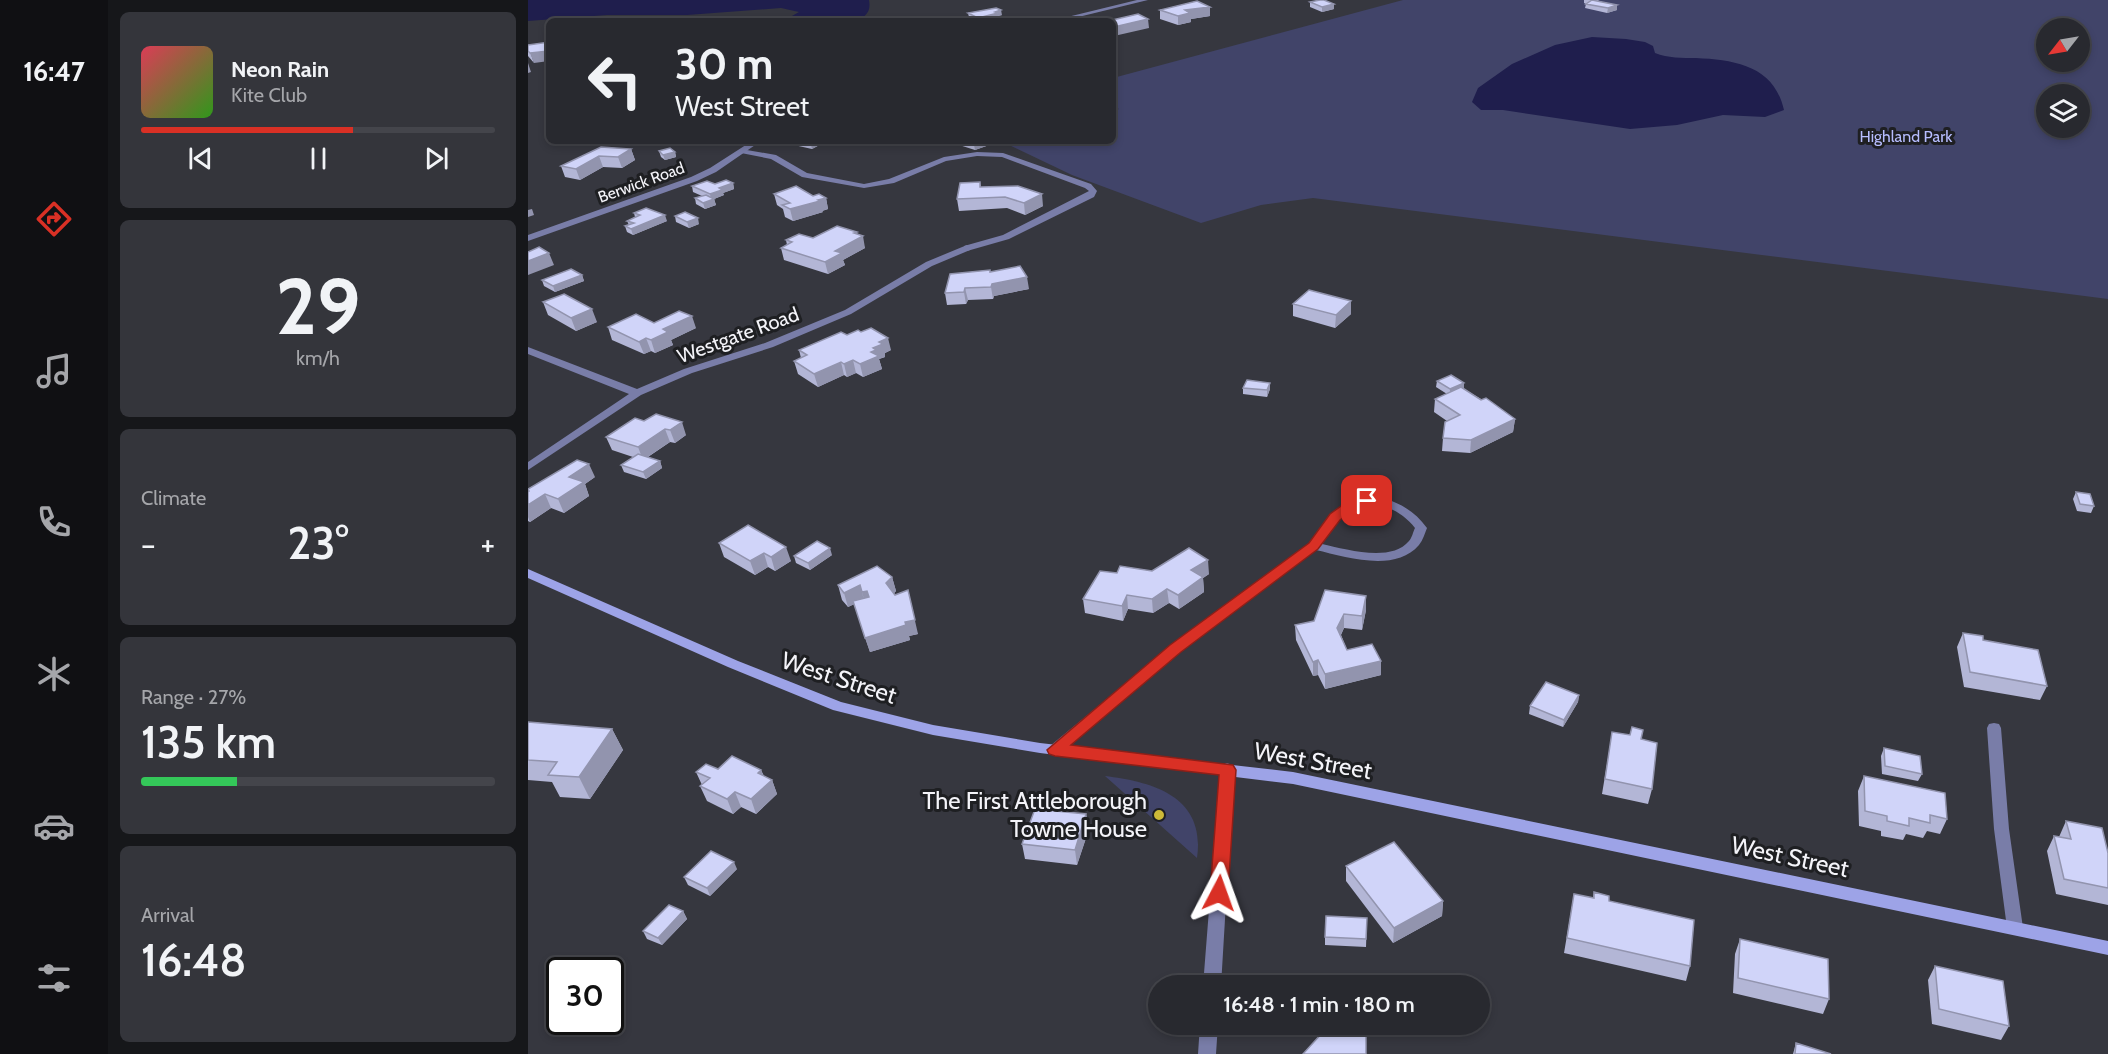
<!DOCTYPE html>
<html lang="en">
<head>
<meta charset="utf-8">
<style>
	:root { --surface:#28292f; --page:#34353b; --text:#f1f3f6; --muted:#a5a6aa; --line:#44454b; --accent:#d93025 }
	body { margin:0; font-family:Cabin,sans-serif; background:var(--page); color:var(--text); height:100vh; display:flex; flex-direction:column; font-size:22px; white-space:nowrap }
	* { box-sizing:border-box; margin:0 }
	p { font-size:20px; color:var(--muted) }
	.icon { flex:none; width:33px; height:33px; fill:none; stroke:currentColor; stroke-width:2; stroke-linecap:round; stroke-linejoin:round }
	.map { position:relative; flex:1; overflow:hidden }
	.drawer { display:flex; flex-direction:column; gap:12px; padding:12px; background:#16171a; width:420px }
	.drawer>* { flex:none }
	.top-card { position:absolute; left:18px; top:18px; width:570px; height:126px; border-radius:9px; box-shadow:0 3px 9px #0003,0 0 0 2px var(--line); background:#28292f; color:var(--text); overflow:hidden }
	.needle { width:39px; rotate:239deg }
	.fabs { position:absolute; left:1508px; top:18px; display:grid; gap:12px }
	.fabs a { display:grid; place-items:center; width:54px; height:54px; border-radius:50%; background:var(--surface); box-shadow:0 3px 9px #0003,0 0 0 2px var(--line); font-size:30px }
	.speed { position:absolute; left:18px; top:957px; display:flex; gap:12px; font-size:30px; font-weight:700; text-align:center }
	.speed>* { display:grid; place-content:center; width:78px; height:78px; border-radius:50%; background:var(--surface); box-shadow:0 3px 9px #0003,0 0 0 2px var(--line); line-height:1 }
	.speed .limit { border:3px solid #111; border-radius:9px; background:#fff; color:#111 }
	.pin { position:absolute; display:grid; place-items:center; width:51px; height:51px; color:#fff; margin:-26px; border-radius:12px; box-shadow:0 3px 9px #0006 }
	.me { position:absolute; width:66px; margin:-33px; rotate:4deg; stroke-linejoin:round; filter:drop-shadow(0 0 4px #0008) }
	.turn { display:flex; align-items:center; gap:21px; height:126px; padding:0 30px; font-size:27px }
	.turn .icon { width:78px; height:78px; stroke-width:2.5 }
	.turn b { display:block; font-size:42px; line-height:51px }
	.big { font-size:45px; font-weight:600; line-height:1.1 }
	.drawer .widget { flex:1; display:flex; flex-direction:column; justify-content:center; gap:9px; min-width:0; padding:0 21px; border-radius:9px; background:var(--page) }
	.drawer .dial { align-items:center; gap:0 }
	.dial b { font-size:78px; line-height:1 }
	.song { display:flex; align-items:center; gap:18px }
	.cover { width:72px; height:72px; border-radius:9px; background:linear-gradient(135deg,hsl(350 70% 55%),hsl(110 70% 35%)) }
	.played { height:6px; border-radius:3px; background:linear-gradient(90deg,var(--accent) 60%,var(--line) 60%) }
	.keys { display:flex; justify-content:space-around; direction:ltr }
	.heat { display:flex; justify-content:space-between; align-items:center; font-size:33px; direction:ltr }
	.charge { height:9px; border-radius:4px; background:linear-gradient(90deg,#34c759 27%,var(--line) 0) }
	.trip { position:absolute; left:620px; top:975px; width:342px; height:60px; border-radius:30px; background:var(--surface); box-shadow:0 3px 9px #0003,0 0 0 2px var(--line); font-weight:600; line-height:60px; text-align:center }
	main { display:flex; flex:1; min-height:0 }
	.dock { display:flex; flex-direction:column; width:108px; justify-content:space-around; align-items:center; background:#101013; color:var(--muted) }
	.dock .icon { width:42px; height:42px }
	.dock .selected { color:var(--accent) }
	.dock b { font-size:27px; color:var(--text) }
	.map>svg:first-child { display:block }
</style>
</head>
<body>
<main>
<nav class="dock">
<b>16:47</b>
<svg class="icon selected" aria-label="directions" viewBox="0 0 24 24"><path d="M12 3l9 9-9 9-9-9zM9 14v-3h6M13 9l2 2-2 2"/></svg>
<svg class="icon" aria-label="music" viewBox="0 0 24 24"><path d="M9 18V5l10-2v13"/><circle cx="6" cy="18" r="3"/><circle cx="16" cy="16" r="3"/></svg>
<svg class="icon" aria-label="phone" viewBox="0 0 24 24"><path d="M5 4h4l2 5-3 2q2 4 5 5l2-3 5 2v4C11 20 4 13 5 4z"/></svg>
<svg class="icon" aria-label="climate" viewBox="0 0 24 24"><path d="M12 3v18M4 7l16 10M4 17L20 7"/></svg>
<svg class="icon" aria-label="car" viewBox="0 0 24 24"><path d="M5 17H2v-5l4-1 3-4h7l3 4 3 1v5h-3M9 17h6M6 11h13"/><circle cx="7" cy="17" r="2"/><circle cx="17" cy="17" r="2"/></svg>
<svg class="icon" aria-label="filters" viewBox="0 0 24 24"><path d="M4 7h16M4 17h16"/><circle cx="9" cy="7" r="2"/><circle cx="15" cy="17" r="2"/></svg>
</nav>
<section class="drawer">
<div class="widget">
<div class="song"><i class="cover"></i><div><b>Neon Rain</b><p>Kite Club</p></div></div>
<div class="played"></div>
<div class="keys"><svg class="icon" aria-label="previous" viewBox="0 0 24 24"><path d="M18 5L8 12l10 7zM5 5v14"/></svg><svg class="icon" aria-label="pause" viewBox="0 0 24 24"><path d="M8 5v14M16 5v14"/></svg><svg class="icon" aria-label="next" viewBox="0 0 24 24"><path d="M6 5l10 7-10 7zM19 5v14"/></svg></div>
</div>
<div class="widget dial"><b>29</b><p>km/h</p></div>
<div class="widget"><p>Climate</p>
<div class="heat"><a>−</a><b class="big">23°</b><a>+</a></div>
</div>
<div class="widget"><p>Range · 27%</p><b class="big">135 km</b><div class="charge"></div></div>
<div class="widget"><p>Arrival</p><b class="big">16:48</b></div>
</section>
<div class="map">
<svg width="1580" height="1054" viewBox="0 0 1580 1054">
	<rect width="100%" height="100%" fill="#36373f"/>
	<!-- green -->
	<path fill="#414469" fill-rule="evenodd" d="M875 0H1580V299L785 198 733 205 673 223 544 175 479 144 490 141H585V111L591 109 585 106V78ZM1518 28H1551V62H1518ZM1518 94H1551V128H1518Z
		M577 776C626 782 678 797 669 858Z"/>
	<!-- water -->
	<path fill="#1f1e4d" d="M0 0H341C343 11 339 16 328 21H255L271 12 253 8 159 15H79L0 21Z
		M1064 37 1098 39 1117 42 1125 46 1127 53C1140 58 1154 58 1168 58 1208 60 1246 66 1256 110L1237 117 1195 115 1149 125 1102 129 975 110H953L944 102 950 88 984 64 1027 45Z"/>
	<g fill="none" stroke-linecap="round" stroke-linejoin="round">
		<!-- lane -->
		<path fill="#797da8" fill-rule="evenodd" d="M213 149 248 155 279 173 336 184 361 179 416 157 449 152 475 153 563 184 569 191 566 197 481 239 439 251 436 250V246L475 235 561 191 557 188 474 157 449 156 418 161 366 183 336 188 274 177 243 159 213 153Z
			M1466 723 1471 724 1473 728 1481 829 1495 928 1493 933 1487 935 1481 933 1479 928 1466 829 1459 728 1461 724Z"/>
		<!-- street -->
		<path fill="#797da8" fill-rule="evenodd" d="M609 0H620L534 21H523Z
			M224 141H233L188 172 169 181 0 241V235L163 177 182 168Z
			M439 245 442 246V250L404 266 323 314 245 347 164 373 113 395 0 470V462L101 394 0 354V347L109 389 156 369 237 343 317 310 398 262Z
			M849 496C870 502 886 510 899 528 897 533 895 540 891 545 867 573 818 557 788 550L653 652 532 754 527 755 522 754 520 750 522 746 643 646 782 543 803 514 820 502ZM849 504C864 508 877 515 887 528 885 532 884 538 881 541 863 563 817 549 794 544L811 520 828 507Z
			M699 763 704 765 706 769 693 986H675L692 769 694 765Z
			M672 1024H690L688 1054H670Z"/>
		<!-- secondary -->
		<path fill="#9da3e7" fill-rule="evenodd" d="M0 569 210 661 313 702 405 725 512 743 765 772 1580 941V955L765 784 512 753 405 735 305 710 200 667 0 578Z"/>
	</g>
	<!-- wall -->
	<path fill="#b3b6d6" d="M1056 0H1071L1070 1 1089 5V10L1079 13 1057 8 1058 4 1056 3Z
		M782 2 806 4V9L794 12 782 7Z
		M682 7V16L663 19V22L650 25 632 19V10Z
		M440 13 474 15 470 16V18L457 21H448L441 17Z
		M0 45 6 63 0 56Z
		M142 141H167L160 146 144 145Z
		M265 141H306L302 143 297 142 284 149 266 145Z
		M427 141H463L464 144 447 150 428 144Z
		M103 149 107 160 94 168 75 167 52 180 37 177 33 166Z
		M131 151 147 152 148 157 137 160 133 157Z
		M452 182 453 187 515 206 497 215 479 208 431 211 429 199Z
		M205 183 206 189 195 193 196 195 186 199 188 205 177 209 168 204 167 198 174 196 165 192 164 186Z
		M246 194 285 196 298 198 300 209 294 211 295 212 265 221 257 217 255 209 249 205Z
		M106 213 139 221 105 235 99 232 97 226 101 225 99 221 107 217Z
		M147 216 171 224 161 228 148 222Z
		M330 234 337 248 315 260 317 265 300 274 256 260 253 248 259 245 258 240Z
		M462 270V272L501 289 466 296 465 299 440 300 438 304 419 305 417 293Z
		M54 275 56 281 27 292 16 286 14 280Z
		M15 302 69 322 48 331 20 315Z
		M765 304 823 314 807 328 765 316Z
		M126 323 168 328 143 340 145 345 127 353 123 351 116 354 84 340 80 327Z
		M319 335 363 350 357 353V357L351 359 354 369 335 377 328 373 319 377 316 375 290 387 270 374 266 361 273 358 271 350Z
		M909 381 936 389 987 419 985 432 942 453 914 451 915 438 919 421 906 412 907 399 919 394 908 387Z
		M742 383V389L739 397 715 394V388Z
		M107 418 158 435 147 443 142 442 120 457 132 461 134 468 118 479 96 472 93 465 105 457 84 450 78 437Z
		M67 477 57 484 61 496 36 513 23 508 2 522 0 521V489Z
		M1548 492 1566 506 1563 513 1549 511 1545 499Z
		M220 525 263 561 247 571 240 567 227 575 196 557 191 543Z
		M304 555 282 570 268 563 266 556Z
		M624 571 681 574 675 578 676 592 651 609 641 603 625 613 600 609 595 621 557 613 555 599 589 573Z
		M364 577 368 591 365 594 390 634 381 636 382 640 342 652 326 604 320 607 314 600 310 585Z
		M797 590 838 610 834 630 816 628 813 635 819 650 853 661V675L797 689 790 675 785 676 768 640 767 625 786 621Z
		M1435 633 1455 640 1519 686 1512 700 1436 687 1429 647Z
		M1051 695 1050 702 1035 727 1001 714 1002 706Z
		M0 722 84 729 95 750 62 799 32 797 24 782 0 780Z
		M1113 739 1124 789 1120 804 1074 794 1082 746Z
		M1356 748 1394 774 1390 781 1354 774 1353 756Z
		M190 769 233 770 236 776 244 780 249 794 228 814 213 807 205 814 179 801 172 786 174 785 168 772Z
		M1336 776 1419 819 1412 834 1399 831 1395 838 1378 834 1375 840 1353 836V831L1331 826 1330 791Z
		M558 814 561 829 549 865 497 859 494 844Z
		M1538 821 1580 853V905L1528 894 1519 851 1526 836 1531 837Z
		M818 866 915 901 914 916 865 943 818 881Z
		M209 869 182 896 160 885 156 877Z
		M1066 892 1081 901 1162 966 1158 981 1036 953 1046 894 1065 898Z
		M155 911 159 919 134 945 119 939 115 931Z
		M839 918 838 947 797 945V937Z
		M1212 939 1301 999 1295 1014 1205 993 1207 954Z
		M1407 966 1481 1026 1473 1040 1404 1024 1400 980Z
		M856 1024H901V1033L856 1032Z
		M1268 1043 1303 1054H1265Z"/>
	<!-- shaded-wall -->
	<path fill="#9294ae" d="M806 4V9L794 12V7Z
		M1089 5V10L1079 13 1080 8Z
		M682 7V16L663 19V22L650 25V16L657 10Z
		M473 10 474 15 470 16V18L457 21H451L450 18Z
		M620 19 621 28 586 36V27Z
		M21 51V61L6 63 2 53Z
		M0 63 3 72 0 73Z
		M158 141H167L160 146Z
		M282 141H297V142L284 149Z
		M456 141H463L464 144 447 150 446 145Z
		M103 149 107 160 94 168 90 157Z
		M147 152 148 157 137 160 135 155Z
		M71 156 75 167 52 180 48 169Z
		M205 183 206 189 195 193 196 195 186 199 188 205 177 209 175 203 183 200 182 194 191 188Z
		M514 194 515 206 497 215 496 203Z
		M298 198 300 209 294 211 295 212 265 221 262 209Z
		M4 209 6 215 0 217V210Z
		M137 215 139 221 105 235 103 229Z
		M170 218 171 224 161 228 159 222Z
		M329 232 331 238 335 236 337 248 315 260 317 265 300 274 297 262 307 251 326 233Z
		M21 253 26 265 0 275V261Z
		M54 275 56 281 27 292 25 286Z
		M499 277 501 289 466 296 465 299 463 287 464 284Z
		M437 288 440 300 438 304 436 292Z
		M823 301V314L807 328 808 315Z
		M64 309 69 322 48 331 43 318Z
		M164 316 168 328 143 340 145 345 127 353 123 340 135 329Z
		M118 338 123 351 116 354 111 342Z
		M360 338 363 350 357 353V357L351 359 354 369 335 377 332 364 351 342Z
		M325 360 328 373 319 377 316 364Z
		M313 362 316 375 290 387 286 374Z
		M742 383V389L739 397V390Z
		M936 383V389L922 396V389Z
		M987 419 985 432 942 453 943 440Z
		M154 422 158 435 147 443 142 430Z
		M137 429 142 442 115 460 110 447Z
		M132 461 134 468 118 479 115 472Z
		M61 464 67 477 57 484 61 496 36 513 30 499 41 477Z
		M17 494 23 508 2 522 0 517V505Z
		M258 547 263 561 247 571 243 557Z
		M302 548 304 555 282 570 280 563Z
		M236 553 240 567 227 575 222 561Z
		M680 560 681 574 675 578 676 592 651 609 650 595 663 570Z
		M364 577 368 591 362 598 358 583Z
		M332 585 336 600 320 607 316 593Z
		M639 589 641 603 625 613 624 599Z
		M380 590 390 634 381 636 382 640 342 652 337 638 377 622Z
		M339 591 343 605 338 607 334 592Z
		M599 595 600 609 595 621 594 606Z
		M838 596V610L834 630V616Z
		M816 614V628L809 642V628Z
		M790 660V675L785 676V662Z
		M853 661V675L797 689V674Z
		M1051 695 1050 702 1035 727 1036 720Z
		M84 729 95 750 62 799 51 777Z
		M233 770 239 784 244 780 249 794 228 814 223 799 230 773Z
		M207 792 213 807 205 814 199 799Z
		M558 814 561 829 549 865 547 850Z
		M206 862 209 869 182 896 179 888Z
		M915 901 914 916 865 943 866 928Z
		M155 911 159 919 134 945 130 938Z"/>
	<!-- building -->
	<path fill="#d0d4f9" stroke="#9294ae" stroke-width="1.5" d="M792 0H796L806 4 794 7 782 2Z
		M1064 0 1089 5 1080 8 1058 4Z
		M669 1 682 7 657 10 662 13 650 16 632 10Z
		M468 8 473 10 467 12 470 13 450 18 440 13Z
		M610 14 620 19 586 27 585 21H580Z
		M21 42V51L2 53 0 51V45Z
		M434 141H456L446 145Z
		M73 147 103 149 90 157 71 156 48 169 33 166Z
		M142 148 147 152 135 155 131 151Z
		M198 180 205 183 191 188 194 190 182 194 164 186 179 181 187 184Z
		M452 182V187L490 186 514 194 496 203 477 197 429 199 432 183Z
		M268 186 285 196 291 194 298 198 290 200 292 201 262 209 254 205 262 203 246 194Z
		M178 195 186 199 175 203 167 198Z
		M118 208 137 215 103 229 97 226 106 223 99 221 112 215 106 213Z
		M157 212 170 218 159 222 147 216Z
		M309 226 329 232 326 233 335 236 307 251 314 253 297 262 253 248 264 242 258 240 271 234 285 238Z
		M11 247 21 253 0 261V252Z
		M492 266 499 277 464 284 463 287 437 288 436 292 417 293 422 274 462 270V272Z
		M43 269 54 275 25 286 14 280Z
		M781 290 823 301 808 315 765 304Z
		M36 294 64 309 43 318 15 302Z
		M151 311 164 316 135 329 140 332 123 340 118 338 111 342 80 327 108 314 126 323Z
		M343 328 360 338 351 342 355 344 345 348 348 350 343 352 351 356 332 364 325 360 316 364 313 362 286 374 266 361 279 355 271 350 313 332 319 335 330 330 333 332Z
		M923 375 936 383 922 389 909 381Z
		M719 380 742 383 739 390 715 388Z
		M933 387 953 400 958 398 987 419 943 440 915 438 917 422 932 415 907 399Z
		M128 414 154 422 142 430 137 429 110 447 78 437 107 418 116 421Z
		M110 454 132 461 115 472 93 465Z
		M49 460 61 464 41 477 56 482 30 499 17 494 0 505V492L1 491 0 489Z
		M1548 492 1562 494 1566 506 1552 504Z
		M220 525 258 547 243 557 236 553 222 561 191 543Z
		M289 541 302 548 280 563 266 556Z
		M661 548 680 560 663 570 675 577 650 595 639 589 624 599 599 595 594 606 555 599 572 571 589 573 592 566 624 571Z
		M349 566 364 577 358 583 367 595 380 590 387 620 377 622 378 625 337 638 325 601 341 597 339 591 334 592 332 585 316 593 310 585Z
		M797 590 838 596 834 616 816 614 809 628 819 650 844 644 853 661 797 674 790 660 785 662 767 625 786 621Z
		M1435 633 1455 636V640L1510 650 1519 686 1442 672Z
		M1018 682 1051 695 1036 720 1002 706Z
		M0 722 84 729 51 777 20 775 29 762 0 760Z
		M1104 727 1115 730 1113 739 1129 743 1124 789 1077 779 1084 732 1102 735Z
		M1356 748 1392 756 1394 774 1357 766Z
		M204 756 233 770 230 773 244 780 223 799 207 792 199 799 172 786 182 778 168 772 178 764 190 769Z
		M1336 776 1417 793 1419 819 1402 815V823L1381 818V826L1359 821V816L1337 811Z
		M507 809 558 814 547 850 494 844Z
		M1538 821 1574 828 1580 853V888L1536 879 1526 836 1543 839Z
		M866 842 915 901 866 928 818 866Z
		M183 851 206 862 179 888 156 877Z
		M1066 892 1081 896V901L1166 920 1162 966 1039 938 1046 894 1066 898Z
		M141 905 155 911 130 938 115 931Z
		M798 916 839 918 838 939 797 937Z
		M1212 939 1300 959 1301 999 1210 978Z
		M1407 966 1475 981 1481 1026 1411 1009Z
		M811 1024H838V1054H775L795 1032H811Z
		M860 1024H901V1026Z
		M1268 1043 1303 1054H1267Z"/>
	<!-- route -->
	<path fill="#d93025" stroke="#8d1f18" stroke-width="1.5" d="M839 497 843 498 845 501 843 503 829 507 812 520 790 549 653 652 543 745 705 765 708 770 700 893 697 899 691 901 684 899 682 893 691 775 527 756 521 754 519 750 642 645 781 543 802 514 820 501Z"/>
	<!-- markers -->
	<circle fill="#cdb938" stroke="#1e1f22" stroke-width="2" cx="631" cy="815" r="6"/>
	<g text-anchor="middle" stroke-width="6" stroke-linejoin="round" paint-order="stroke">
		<!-- far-park labels -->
		<g font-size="16" fill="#b7bdff" stroke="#1e1f22">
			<text x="1378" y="142">Highland Park</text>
		</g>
		<!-- far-street labels -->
		<g font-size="16" fill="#f4f4f9" stroke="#1e1f22">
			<text transform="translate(113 182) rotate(-20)" y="6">Berwick Road</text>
		</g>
		<!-- street labels -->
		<g font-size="20" fill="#f4f4f9" stroke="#1e1f22">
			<text transform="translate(210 335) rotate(-20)" y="7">Westgate Road</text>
		</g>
		<!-- near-street labels -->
		<g font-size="24" fill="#f4f4f9" stroke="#1e1f22">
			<text transform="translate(311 678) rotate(18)" y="8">West Street</text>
			<text transform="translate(785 761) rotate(10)" y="8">West Street</text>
			<text transform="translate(1262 857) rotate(12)" y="8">West Street</text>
		</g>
		<!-- near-poi labels -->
		<g font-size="24" fill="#f4f4f9" stroke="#1e1f22" text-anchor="end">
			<text x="619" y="809">The First Attleborough<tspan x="619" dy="28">Towne House</tspan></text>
		</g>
	</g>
</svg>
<div class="fabs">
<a><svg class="needle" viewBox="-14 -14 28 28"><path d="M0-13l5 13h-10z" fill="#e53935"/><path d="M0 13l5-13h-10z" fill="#a5a6aa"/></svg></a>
<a><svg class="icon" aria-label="layers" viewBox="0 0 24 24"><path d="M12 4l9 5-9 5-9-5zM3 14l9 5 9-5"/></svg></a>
</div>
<div class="speed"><div class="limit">30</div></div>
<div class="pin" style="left:839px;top:501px;background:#d93025"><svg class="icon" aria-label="arrive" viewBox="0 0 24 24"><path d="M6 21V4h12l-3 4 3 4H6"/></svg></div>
<svg class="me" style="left:691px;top:893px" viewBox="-20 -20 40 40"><path d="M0-17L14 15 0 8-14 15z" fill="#d93025" stroke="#fff" stroke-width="4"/></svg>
<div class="trip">16:48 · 1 min · 180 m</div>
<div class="top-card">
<div class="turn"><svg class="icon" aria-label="left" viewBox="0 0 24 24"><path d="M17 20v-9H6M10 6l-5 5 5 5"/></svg><div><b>30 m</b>West Street</div></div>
</div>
</div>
</main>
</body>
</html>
